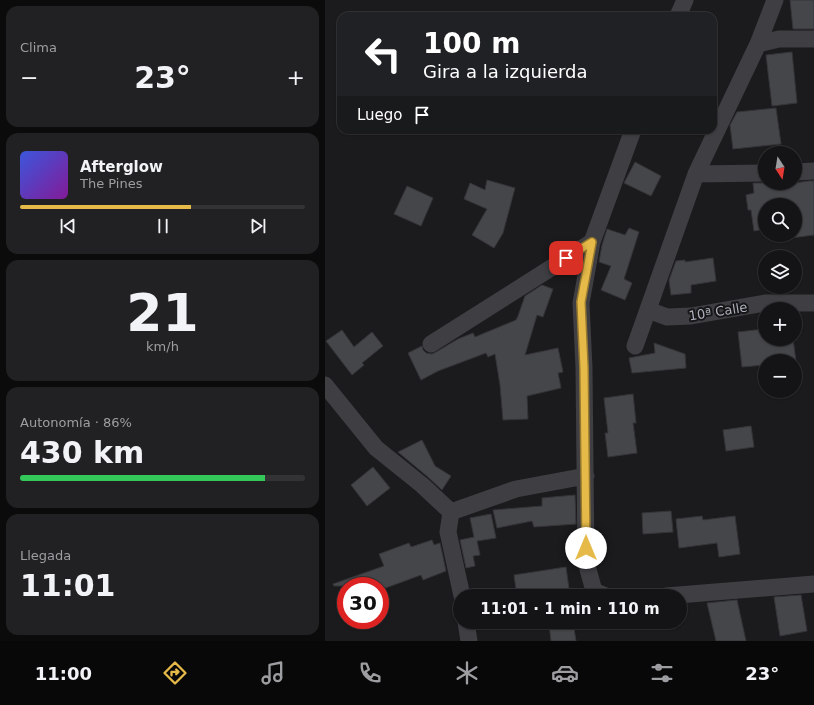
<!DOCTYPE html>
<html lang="es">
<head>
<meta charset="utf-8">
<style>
	:root { --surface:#141416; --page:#212123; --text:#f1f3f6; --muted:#9d9ea1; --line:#333335; --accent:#e6ba49 }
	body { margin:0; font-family:"DejaVu Sans",sans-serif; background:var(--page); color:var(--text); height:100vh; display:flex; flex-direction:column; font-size:15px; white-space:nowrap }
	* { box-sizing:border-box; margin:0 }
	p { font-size:13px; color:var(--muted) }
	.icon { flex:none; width:22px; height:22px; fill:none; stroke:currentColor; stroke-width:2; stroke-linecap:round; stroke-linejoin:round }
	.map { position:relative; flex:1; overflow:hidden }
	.drawer { display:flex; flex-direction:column; gap:6px; padding:6px; background:#0b0b0c; width:325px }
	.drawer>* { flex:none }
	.banner { position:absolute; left:12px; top:12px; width:380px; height:122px; border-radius:12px; box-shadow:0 1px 3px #0004,0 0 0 1px var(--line); background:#202124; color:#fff; overflow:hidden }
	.needle { width:26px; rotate:168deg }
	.fabs { position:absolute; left:433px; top:146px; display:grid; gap:8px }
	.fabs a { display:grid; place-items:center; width:44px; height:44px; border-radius:50%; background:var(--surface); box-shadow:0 1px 3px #0004,0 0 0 1px var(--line); font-size:20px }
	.speed { position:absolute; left:12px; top:577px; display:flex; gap:8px; font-size:20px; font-weight:700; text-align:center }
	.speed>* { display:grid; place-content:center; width:52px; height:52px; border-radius:50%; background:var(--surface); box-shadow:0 1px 3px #0004,0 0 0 1px var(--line); line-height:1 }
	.speed .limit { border:6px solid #d22; background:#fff; color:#111 }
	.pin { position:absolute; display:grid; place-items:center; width:34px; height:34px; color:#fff; margin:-17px; border-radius:8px; box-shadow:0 2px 6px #0006 }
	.me { position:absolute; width:44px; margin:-22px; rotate:0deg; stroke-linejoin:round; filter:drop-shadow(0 0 3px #0008) }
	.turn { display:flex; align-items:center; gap:14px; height:84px; padding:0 20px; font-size:18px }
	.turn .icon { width:52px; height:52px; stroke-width:2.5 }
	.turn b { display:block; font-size:28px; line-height:34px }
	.then { display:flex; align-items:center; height:38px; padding:0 20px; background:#0003; gap:8px; font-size:15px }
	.big { font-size:30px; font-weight:600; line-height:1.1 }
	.drawer .widget { flex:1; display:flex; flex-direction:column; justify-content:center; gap:6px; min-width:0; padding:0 14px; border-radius:12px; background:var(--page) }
	.drawer .dial { align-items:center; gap:0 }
	.dial b { font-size:52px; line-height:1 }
	.song { display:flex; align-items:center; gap:12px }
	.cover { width:48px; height:48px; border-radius:6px; background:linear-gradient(135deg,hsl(230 70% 55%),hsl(290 70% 35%)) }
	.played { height:4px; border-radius:2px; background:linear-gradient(90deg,var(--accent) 60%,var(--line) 60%) }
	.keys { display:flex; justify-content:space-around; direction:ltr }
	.heat { display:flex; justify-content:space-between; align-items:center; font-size:22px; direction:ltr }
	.charge { height:6px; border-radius:3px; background:linear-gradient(90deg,#34c759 86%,var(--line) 0) }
	.trip { position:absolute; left:128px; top:589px; width:234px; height:40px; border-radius:20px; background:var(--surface); box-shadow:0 1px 3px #0004,0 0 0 1px var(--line); font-weight:600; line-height:40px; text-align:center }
	.tab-bar { display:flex; height:64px; justify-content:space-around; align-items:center; background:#080809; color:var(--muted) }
	.tab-bar .icon { width:28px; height:28px }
	.tab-bar .on { color:var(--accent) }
	.tab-bar b { font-size:18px; color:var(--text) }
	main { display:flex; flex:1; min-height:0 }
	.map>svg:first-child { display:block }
</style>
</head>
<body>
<main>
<section class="drawer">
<div class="widget"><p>Clima</p>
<div class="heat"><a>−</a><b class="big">23°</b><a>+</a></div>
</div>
<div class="widget">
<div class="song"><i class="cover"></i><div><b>Afterglow</b><p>The Pines</p></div></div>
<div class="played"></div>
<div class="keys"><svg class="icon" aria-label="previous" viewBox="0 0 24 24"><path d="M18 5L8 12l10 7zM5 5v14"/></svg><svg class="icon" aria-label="pause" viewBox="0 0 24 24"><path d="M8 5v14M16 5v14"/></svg><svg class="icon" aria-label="next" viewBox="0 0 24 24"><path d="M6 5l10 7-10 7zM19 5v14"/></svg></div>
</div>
<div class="widget dial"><b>21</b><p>km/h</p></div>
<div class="widget"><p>Autonomía · 86%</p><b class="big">430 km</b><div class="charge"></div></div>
<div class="widget"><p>Llegada</p><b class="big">11:01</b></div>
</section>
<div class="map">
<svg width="489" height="641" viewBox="0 0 489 641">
	<rect width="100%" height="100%" fill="#1b1b1d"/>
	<!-- building -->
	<path fill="#45464a" stroke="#353539" d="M465 0H489V29H468Z
		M467 52 472 103 447 106 441 55Z
		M451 108 456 144 408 149 405 125 412 112Z
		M310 162 336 176 326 196 299 183Z
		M162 180 190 188 178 233 169 248 147 235 162 209 139 199 145 183 160 190Z
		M484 181H489V235L458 239 457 235H470V205H440V229L429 231 426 210H423L421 195 429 193 428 183H449V186Z
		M82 186 108 198 96 226 69 214Z
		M304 228 314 232 299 279 307 283 300 300 276 290 286 266 274 262 277 245 282 229 300 235Z
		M388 258 391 281 366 285V293L346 295 344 280 351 261 360 260V262Z
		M217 285 228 289 218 317 212 315 200 355 233 348 238 372 233 373 236 388 202 396 203 419 178 420 175 385 170 354 163 357 161 353 113 371 96 380 83 353 97 346 98 350 101 353 107 354 111 352 133 339 148 333 150 337 191 320 193 316 200 296Z
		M440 313V339H468L471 361H440V365L417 367 413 332 439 329 438 314Z
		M17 330 29 347 47 332 58 346 37 363 39 365 27 375 1 341Z
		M329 343 360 354 361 368 307 373 304 358 330 353Z
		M308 394 311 423H308L312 453 283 457 280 433H283L279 398Z
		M426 426 429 447 401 451 398 430Z
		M97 440 110 466 126 476 117 490 103 477 73 452Z
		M48 467 65 488 42 506 26 485Z
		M250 495 251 524 209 527 207 521 172 528 168 510 217 506V498Z
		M346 511 348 532 318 534 317 513Z
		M166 514 171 538 152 541 155 555 148 556 150 566 141 568 135 540 149 537 145 518Z
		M377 516 378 520 410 516 415 554 394 557 392 543 354 548 351 519Z
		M107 540 109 545 115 543 121 571 98 580 96 575 55 590V586H9L8 584 59 566 54 554 84 543 86 547Z
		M241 567 245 596H212L211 593 192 596 189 575Z
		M476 595 482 631 455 636 449 597Z
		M412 600 421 641H391L382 603Z
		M236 622H248L251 641H226L224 624Z"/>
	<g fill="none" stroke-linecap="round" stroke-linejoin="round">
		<!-- street -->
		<path stroke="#3e3e43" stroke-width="17" d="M353 16 360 0
			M433 44 454 39H489
			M470 172 489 171
			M371 174 440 173
			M323 310 342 317 366 316 440 303H489
			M106 344 267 242
			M310 346 371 174 433 44 450 0
			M0 385 51 448 97 485 126 512
			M126 512 191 489 261 476
			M126 512 123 532 137 596
			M281 596 269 591 261 562 259 368 256 303 267 242 308 130
			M341 596 489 584
			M141 622 144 641"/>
	</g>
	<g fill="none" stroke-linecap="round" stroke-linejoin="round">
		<defs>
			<path id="route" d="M241 258 267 242 256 302 259 368 261 548"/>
		</defs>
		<!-- route casing -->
		<use href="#route" stroke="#96792f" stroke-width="10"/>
		<!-- route -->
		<use href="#route" stroke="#e6ba49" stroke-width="7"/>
	</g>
	<g text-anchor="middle" stroke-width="4" stroke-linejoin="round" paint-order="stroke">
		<!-- street labels -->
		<g font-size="13" fill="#aeb1bb" stroke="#161618">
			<text transform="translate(393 311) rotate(-9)" y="5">10ª Calle</text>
		</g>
	</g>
</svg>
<div class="fabs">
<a><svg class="needle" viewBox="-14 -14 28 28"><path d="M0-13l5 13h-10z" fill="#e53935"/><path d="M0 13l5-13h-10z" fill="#9d9ea1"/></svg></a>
<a><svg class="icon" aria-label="search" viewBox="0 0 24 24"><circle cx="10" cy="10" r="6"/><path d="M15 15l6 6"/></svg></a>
<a><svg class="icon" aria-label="layers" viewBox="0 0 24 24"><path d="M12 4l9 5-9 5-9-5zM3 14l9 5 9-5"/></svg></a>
<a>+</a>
<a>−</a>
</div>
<div class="speed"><div class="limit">30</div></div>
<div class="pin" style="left:241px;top:258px;background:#d93025"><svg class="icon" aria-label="arrive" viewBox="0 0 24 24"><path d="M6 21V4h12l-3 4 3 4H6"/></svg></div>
<svg class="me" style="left:261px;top:548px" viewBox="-20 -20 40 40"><circle r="19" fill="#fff"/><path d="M0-13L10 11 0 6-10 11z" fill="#e6ba49"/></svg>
<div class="trip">11:01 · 1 min · 110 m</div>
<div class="banner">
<div class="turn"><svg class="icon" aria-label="left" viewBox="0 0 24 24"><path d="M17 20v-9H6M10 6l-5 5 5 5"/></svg><div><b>100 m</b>Gira a la izquierda</div></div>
<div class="then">Luego<svg class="icon" aria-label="arrive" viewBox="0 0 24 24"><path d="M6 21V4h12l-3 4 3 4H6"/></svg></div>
</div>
</div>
</main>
<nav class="tab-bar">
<b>11:00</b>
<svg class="icon on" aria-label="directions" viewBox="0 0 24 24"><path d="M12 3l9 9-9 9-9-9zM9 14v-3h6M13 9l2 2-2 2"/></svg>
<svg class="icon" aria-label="music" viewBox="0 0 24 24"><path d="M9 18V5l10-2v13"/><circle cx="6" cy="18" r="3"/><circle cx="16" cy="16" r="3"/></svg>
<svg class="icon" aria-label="phone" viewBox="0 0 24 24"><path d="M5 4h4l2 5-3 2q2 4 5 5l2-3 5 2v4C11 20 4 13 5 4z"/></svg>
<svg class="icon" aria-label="climate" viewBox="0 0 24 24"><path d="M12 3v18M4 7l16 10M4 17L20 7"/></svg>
<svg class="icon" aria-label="car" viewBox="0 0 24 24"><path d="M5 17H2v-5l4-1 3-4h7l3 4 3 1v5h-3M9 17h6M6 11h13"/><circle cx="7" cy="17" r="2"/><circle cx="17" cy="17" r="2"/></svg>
<svg class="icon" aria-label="filters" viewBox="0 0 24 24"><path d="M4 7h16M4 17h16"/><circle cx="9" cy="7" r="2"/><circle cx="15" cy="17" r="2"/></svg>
<b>23°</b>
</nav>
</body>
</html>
